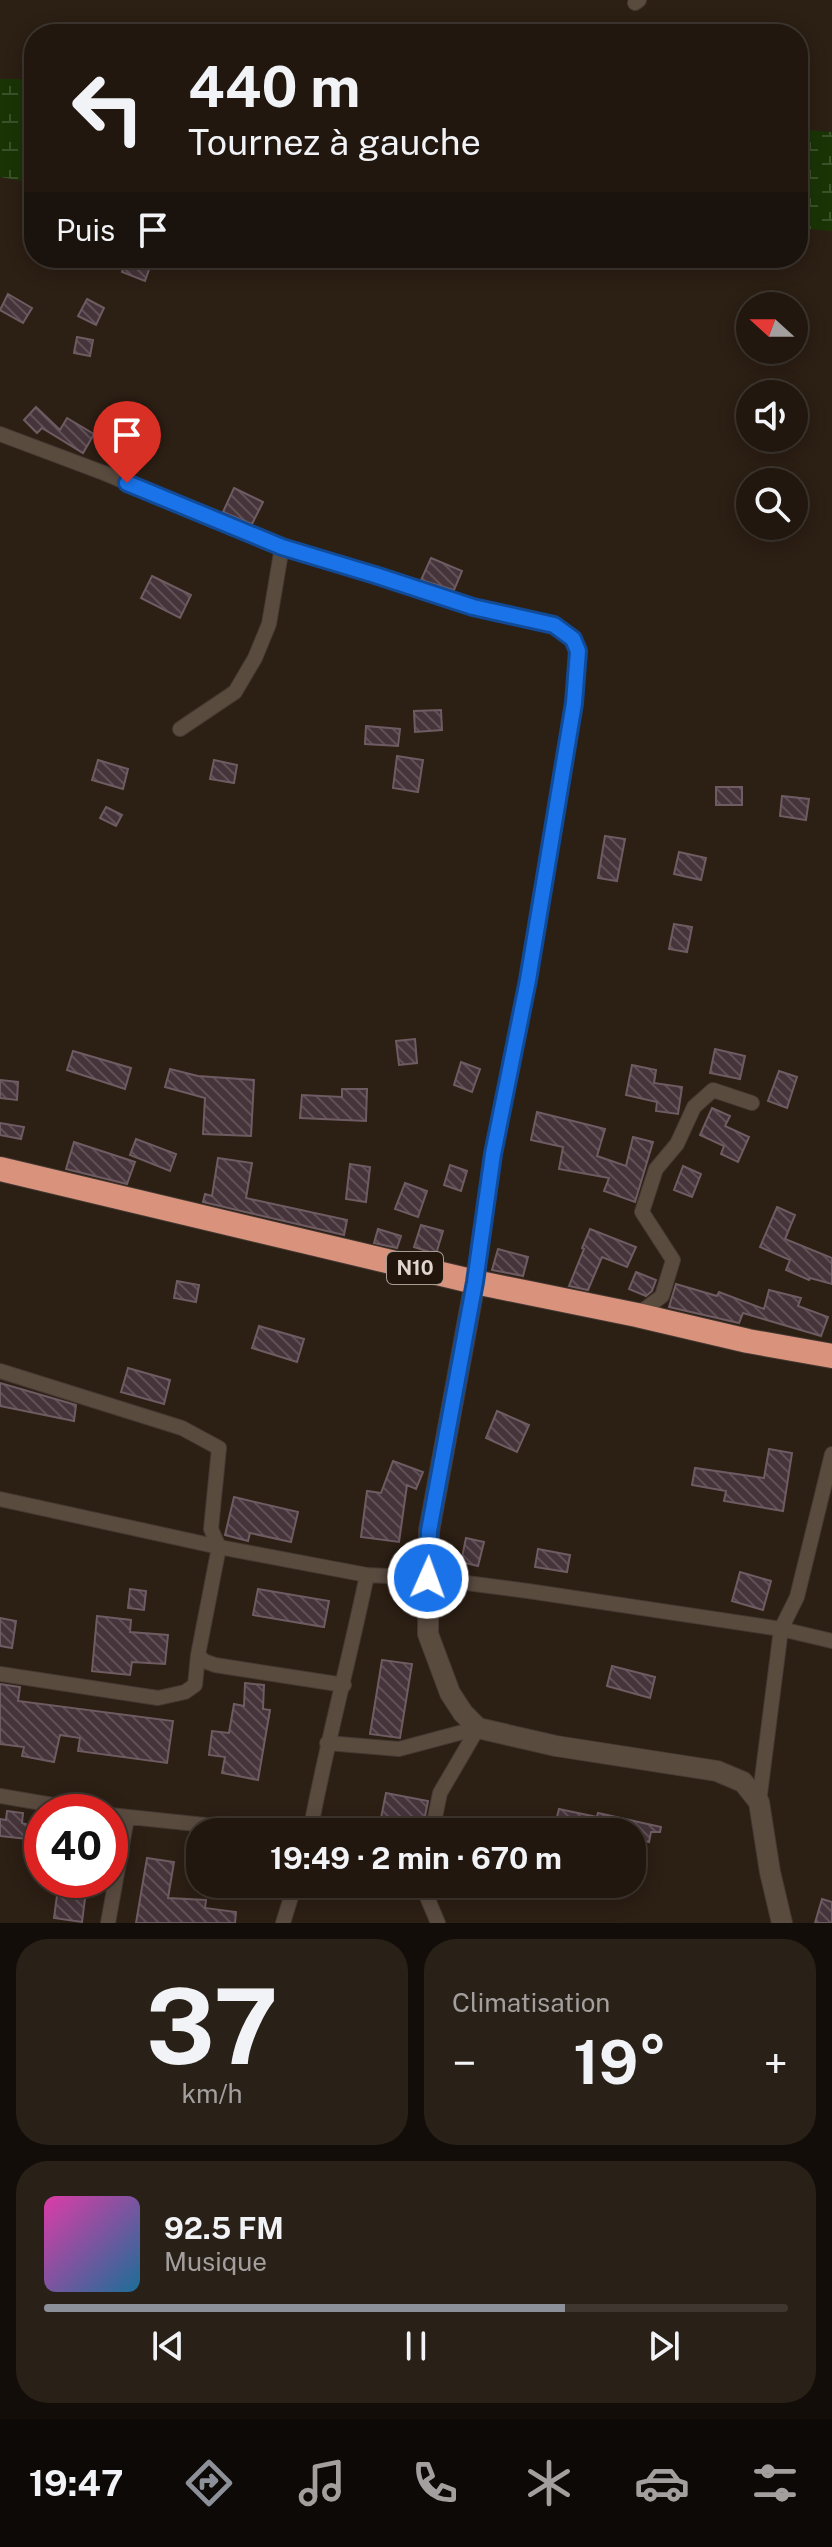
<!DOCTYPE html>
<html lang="fr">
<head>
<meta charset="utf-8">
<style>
	:root { --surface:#21170f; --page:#292018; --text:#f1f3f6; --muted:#a29f9e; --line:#3e362f; --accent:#8c9099 }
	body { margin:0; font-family:"Public Sans",sans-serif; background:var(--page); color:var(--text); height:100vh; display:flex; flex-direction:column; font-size:30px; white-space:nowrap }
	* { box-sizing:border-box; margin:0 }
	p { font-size:26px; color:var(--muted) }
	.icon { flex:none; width:44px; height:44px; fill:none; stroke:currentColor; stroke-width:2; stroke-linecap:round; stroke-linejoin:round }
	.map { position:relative; height:1923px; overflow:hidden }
	.drawer { display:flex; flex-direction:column; gap:16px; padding:16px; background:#120d08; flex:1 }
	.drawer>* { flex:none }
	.hud { position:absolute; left:24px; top:24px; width:784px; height:244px; border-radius:32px; box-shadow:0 4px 20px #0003,0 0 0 2px var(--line); background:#21170f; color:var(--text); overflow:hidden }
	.needle { width:52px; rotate:291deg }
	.fabs { position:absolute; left:736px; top:292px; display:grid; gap:16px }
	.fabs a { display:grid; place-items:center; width:72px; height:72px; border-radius:50%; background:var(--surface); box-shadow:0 4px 20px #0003,0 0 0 2px var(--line); font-size:40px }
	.speed { position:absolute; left:24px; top:1794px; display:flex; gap:16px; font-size:40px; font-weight:700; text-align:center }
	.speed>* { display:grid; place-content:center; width:104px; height:104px; border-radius:50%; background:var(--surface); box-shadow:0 4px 20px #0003,0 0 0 2px var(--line); line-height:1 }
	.speed .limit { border:12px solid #d22; background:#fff; color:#111 }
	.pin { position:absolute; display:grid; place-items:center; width:68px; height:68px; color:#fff; margin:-82px -34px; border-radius:50% 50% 50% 0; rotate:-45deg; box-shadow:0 0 8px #0007 }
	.pin .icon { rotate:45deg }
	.me { position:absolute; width:88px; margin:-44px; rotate:2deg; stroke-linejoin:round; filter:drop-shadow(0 0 6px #0008) }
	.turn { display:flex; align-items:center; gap:28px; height:168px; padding:0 32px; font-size:36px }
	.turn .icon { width:104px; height:104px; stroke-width:2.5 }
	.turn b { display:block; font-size:56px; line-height:68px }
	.then { display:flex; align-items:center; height:76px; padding:0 32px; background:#0003; gap:16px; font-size:30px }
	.big { font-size:60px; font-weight:700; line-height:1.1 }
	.drawer .card { flex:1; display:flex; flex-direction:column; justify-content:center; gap:12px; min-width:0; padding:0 28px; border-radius:32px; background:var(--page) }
	.drawer .dial { align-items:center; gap:0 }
	.dial b { font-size:104px; line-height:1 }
	.song { display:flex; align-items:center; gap:24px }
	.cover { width:96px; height:96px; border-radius:12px; background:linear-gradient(135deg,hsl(320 70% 55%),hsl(200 70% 35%)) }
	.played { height:8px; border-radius:4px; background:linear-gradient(90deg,var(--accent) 70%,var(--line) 70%) }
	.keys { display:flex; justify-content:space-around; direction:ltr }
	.heat { display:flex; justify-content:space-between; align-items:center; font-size:44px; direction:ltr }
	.drawer .tiles { flex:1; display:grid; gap:16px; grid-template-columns:1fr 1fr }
	.card:last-child { grid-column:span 2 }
	.trip { position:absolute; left:186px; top:1818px; width:460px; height:80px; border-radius:32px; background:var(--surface); box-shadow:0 4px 20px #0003,0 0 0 2px var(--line); font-weight:700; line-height:80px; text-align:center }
	.tab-bar { display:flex; height:128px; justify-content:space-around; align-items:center; background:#0d0906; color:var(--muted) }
	.tab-bar .icon { width:56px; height:56px }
	.tab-bar .on { color:var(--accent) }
	.tab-bar b { font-size:36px; color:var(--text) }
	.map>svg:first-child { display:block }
</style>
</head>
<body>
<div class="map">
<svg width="832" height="1923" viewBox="0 0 832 1923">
	<defs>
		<pattern id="wetland-marsh" width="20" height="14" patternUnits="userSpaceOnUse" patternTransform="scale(2)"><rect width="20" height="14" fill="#1a3406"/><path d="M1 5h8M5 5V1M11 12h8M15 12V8" fill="none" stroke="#3b5129"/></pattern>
		<pattern id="building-back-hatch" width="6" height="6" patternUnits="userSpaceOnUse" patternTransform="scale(2)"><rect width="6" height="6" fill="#46343b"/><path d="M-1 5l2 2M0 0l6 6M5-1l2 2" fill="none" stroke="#605156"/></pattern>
	</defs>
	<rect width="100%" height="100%" fill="#2c1f14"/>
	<!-- wetland -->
	<path fill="url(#wetland-marsh)" d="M0 79H34V183L0 177Z
		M798 129 832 132V231L798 228Z"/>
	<!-- building -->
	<path fill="url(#building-back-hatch)" stroke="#6f5c63" stroke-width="2" d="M127 258H153L145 281 122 272Z
		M8 294 32 308 23 323 0 310Z
		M87 299 104 308 96 325 78 316Z
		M77 337 93 340 90 356 74 353Z
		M36 407 60 430 67 418 94 434 83 453 42 428 37 433 24 420Z
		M234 488 263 502 252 524 223 512Z
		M431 558 462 571 454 590 421 580Z
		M152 576 191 595 180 618 141 598Z
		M441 710 442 730 415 732 414 711Z
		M366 726 400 729 398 746 365 744Z
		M397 756 423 760 418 792 393 788Z
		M98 760 128 769 123 789 92 780Z
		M214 760 237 765 234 783 210 779Z
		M716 787H742V805H716Z
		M782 796 809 799 806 820 780 816Z
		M106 807 122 815 116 826 100 818Z
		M605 836 625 839 617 881 598 878Z
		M679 852 706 858 701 880 674 874Z
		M674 924 692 927 687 952 669 949Z
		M415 1039 417 1063 399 1065 396 1041Z
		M715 1049 745 1056 740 1079 710 1073Z
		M73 1051 131 1068 125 1089 67 1070Z
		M461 1062 480 1069 472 1092 454 1085Z
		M632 1065 656 1070 654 1083 682 1087 678 1114 656 1111 657 1102 626 1095Z
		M170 1069 198 1076 254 1080 251 1136 203 1134 205 1098 165 1087Z
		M779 1071 797 1077 787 1108 768 1101Z
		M0 1080 18 1082 17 1100 0 1098Z
		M342 1089H367L366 1121 300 1118 302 1095 342 1097Z
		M712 1108 730 1116 725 1126 749 1137 738 1162 721 1154 724 1146 700 1135Z
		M537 1112 605 1129 597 1156 626 1166 633 1137 653 1142 635 1202 604 1191 609 1178 559 1169 563 1147 531 1140Z
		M0 1123 24 1127 21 1139 0 1135Z
		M136 1139 176 1154 170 1171 130 1155Z
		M74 1142 135 1162 127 1184 66 1169Z
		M218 1158 252 1163 246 1198 347 1220 344 1235 203 1202 205 1194 212 1196Z
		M350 1164 370 1167 366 1202 346 1199Z
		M450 1165 467 1171 461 1191 444 1185Z
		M683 1166 701 1174 692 1197 674 1190Z
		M405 1183 427 1191 418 1217 395 1209Z
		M777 1207 795 1215 785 1239 832 1258V1284L810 1278 809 1280 786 1270 790 1260 760 1247Z
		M421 1225 443 1231 436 1254 414 1247Z
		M378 1229 401 1236 397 1248 374 1243Z
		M590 1229 636 1247 627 1267 602 1257 588 1290 569 1286 584 1249 582 1248Z
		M498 1249 528 1257 523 1276 492 1270Z
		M636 1272 656 1280 652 1291 646 1296 629 1289Z
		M177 1281 199 1285 196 1302 174 1298Z
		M676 1284 717 1296 719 1292 764 1309 769 1290 801 1298 798 1306 828 1317 821 1336 743 1313 739 1323 669 1307Z
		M259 1326 304 1339 297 1362 252 1348Z
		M128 1368 170 1380 164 1404 121 1392Z
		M0 1383 76 1405 74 1421 0 1406Z
		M497 1411 529 1425 517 1452 486 1438Z
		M769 1449 792 1453 783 1511 724 1501 726 1491 692 1485 695 1468 764 1478Z
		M393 1461 423 1472 416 1489 407 1485 399 1542 361 1537 367 1491 381 1493Z
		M234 1497 298 1512 291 1542 250 1533 248 1541 225 1535Z
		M466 1538 484 1542 478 1566 461 1562Z
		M538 1549 570 1555 567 1572 535 1567Z
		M740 1572 771 1581 763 1610 732 1601Z
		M130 1589 146 1591 144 1610 128 1608Z
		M258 1589 329 1601 324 1627 253 1615Z
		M97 1616 131 1620 130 1632 168 1635 165 1664 132 1662 130 1675 92 1671Z
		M0 1618 16 1621 12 1648 0 1646Z
		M382 1660 412 1664 400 1738 370 1734Z
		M612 1666 655 1677 650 1698 607 1686Z
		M245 1683 264 1685 263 1709 270 1710 258 1780 222 1773 225 1757 209 1755 212 1731 229 1733 234 1704 244 1706Z
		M0 1684 20 1687 18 1701 173 1721 167 1763 78 1751 80 1738 60 1735 54 1762 22 1756 24 1747 0 1744Z
		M386 1793 428 1801 423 1826 381 1818Z
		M559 1809 597 1817 598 1813 661 1827 660 1832H651L649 1842 632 1838V1832H609L556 1821Z
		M7 1811 23 1813 22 1823 42 1829V1852L25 1846 28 1839 0 1836V1819L6 1820Z
		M147 1858 174 1862 168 1898 206 1900 205 1908 236 1912 235 1923H136Z
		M58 1888 86 1891 82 1922 54 1918Z
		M822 1899 832 1902V1923H815Z"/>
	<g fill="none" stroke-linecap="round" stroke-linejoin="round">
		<defs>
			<path id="street" d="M635 3 639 0
				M0 434 104 473 282 547 375 575 473 607 554 625 573 639 578 651 574 703 528 980 493 1154 475 1282
				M180 729 235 692 255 658 269 624 282 547
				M637 1315 662 1296 673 1260 642 1212 656 1169 677 1144 694 1107 713 1090 752 1103
				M0 1371 182 1428 219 1448 211 1529 219 1547 198 1655 204 1661 215 1665 344 1685
				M0 1499 219 1547 367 1575 428 1578 528 1591 781 1629 832 1641
				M0 1674 158 1698 185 1692 195 1685 198 1655
				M327 1743 399 1749 478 1728
				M0 1796 94 1812
				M759 1802 781 1629 797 1597 832 1454
				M110 1815 273 1832
				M310 1832C326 1746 349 1661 367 1575
				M432 1832 440 1793 478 1728
				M426 1884 427 1897 438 1923
				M108 1923 127 1818
				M283 1923 295 1884"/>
			<path id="secondary" d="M475 1282 429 1531 428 1634 450 1693 463 1713 478 1728 556 1746 717 1771 743 1782 759 1802 770 1872 782 1923"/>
			<path id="highway" d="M0 1169 475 1282 637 1315 748 1341 832 1356"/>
		</defs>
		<!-- street casing -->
		<use href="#street" stroke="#453933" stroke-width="16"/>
		<!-- secondary casing -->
		<use href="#secondary" stroke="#453933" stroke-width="22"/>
		<!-- highway casing -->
		<use href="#highway" stroke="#453933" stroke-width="26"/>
		<!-- street -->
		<use href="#street" stroke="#5a4b3f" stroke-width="14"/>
		<!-- secondary -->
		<use href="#secondary" stroke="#5a4b3f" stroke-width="20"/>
		<!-- highway -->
		<use href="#highway" stroke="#d9937c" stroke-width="24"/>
	</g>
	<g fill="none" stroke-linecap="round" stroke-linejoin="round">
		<defs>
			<path id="route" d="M127 483 282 547 375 575 473 607 554 625 573 639 578 651 574 703 528 980 493 1154 475 1282 429 1531 428 1578"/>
		</defs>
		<!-- route casing -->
		<use href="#route" stroke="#114b97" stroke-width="20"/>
		<!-- route -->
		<use href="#route" stroke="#1a73e8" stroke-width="14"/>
	</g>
	<g text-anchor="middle" stroke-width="8" stroke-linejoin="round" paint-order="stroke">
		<!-- shield labels -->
		<rect fill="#22150b" stroke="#a79c94" stroke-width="2" x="387" y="1252" width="56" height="32" rx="6"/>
		<g font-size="20" font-weight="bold" fill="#e0d6cf">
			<text x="415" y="1275">N10</text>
		</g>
	</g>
</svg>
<div class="fabs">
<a><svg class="needle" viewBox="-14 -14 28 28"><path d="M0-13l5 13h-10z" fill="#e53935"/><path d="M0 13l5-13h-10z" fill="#a29f9e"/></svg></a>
<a><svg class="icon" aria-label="sound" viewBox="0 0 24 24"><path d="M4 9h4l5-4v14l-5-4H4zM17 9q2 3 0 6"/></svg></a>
<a><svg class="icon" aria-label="search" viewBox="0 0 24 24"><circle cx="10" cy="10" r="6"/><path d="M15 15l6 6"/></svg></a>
</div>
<div class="speed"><div class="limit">40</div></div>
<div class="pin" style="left:127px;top:483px;background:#d93025"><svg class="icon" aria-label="arrive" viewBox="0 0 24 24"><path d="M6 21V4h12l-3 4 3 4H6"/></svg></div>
<svg class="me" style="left:428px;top:1578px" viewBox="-20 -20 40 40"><circle r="17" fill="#1a73e8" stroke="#fff" stroke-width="3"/><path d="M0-11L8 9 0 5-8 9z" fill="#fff"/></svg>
<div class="trip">19:49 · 2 min · 670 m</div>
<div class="hud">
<div class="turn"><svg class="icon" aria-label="left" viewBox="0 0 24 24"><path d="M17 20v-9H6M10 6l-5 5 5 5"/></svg><div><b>440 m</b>Tournez à gauche</div></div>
<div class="then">Puis<svg class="icon" aria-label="arrive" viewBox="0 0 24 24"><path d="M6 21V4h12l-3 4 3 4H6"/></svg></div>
</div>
</div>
<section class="drawer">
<div class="tiles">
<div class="card dial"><b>37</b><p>km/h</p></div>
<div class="card"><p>Climatisation</p>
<div class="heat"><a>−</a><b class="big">19°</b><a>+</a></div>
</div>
<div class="card">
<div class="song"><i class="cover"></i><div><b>92.5 FM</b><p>Musique</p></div></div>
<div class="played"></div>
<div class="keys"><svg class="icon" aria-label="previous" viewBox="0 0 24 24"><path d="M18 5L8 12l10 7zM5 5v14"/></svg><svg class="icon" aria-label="pause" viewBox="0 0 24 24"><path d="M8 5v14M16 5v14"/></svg><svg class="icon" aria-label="next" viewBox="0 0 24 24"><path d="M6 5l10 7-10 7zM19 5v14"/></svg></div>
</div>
</div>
</section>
<nav class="tab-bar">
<b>19:47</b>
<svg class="icon on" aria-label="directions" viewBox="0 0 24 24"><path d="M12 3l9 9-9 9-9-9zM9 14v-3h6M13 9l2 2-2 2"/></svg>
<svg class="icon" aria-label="music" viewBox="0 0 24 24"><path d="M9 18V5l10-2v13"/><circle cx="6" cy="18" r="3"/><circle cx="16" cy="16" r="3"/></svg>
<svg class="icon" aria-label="phone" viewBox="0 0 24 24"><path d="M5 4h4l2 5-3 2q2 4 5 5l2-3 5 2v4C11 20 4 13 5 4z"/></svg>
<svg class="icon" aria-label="climate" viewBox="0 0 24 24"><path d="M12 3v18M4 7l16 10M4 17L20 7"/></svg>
<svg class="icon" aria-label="car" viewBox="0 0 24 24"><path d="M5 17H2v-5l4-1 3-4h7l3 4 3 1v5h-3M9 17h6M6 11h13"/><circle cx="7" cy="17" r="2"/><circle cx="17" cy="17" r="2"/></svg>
<svg class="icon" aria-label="filters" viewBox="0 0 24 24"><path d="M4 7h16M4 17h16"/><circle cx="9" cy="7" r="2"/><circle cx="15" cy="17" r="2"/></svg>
</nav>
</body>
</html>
